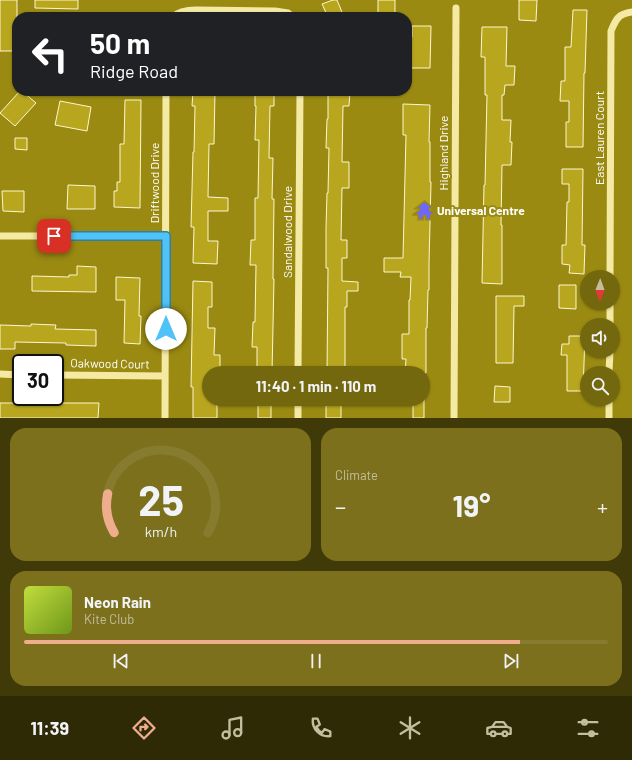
<!DOCTYPE html>
<html lang="en">
<head>
<meta charset="utf-8">
<style>
	:root { --surface:#74680e; --page:#7c701c; --text:#f1f3f6; --muted:#c2be9e; --line:#867b2e; --accent:#eead8d }
	body { margin:0; font-family:Barlow,sans-serif; background:var(--page); color:var(--text); height:100vh; display:flex; flex-direction:column; font-size:15px; white-space:nowrap }
	* { box-sizing:border-box; margin:0 }
	p { font-size:13px; color:var(--muted) }
	.icon { flex:none; width:22px; height:22px; fill:none; stroke:currentColor; stroke-width:2; stroke-linecap:round; stroke-linejoin:round }
	.map { position:relative; height:418px; overflow:hidden }
	.drawer { display:flex; flex-direction:column; gap:10px; padding:10px; background:#403908; flex:1 }
	.drawer>* { flex:none }
	.hud { position:absolute; left:12px; top:12px; width:400px; height:84px; border-radius:16px; box-shadow:0 1px 3px #0004; background:#202124; color:#fff; overflow:hidden }
	.needle { width:26px; rotate:181deg }
	.tools { position:absolute; left:580px; top:270px; display:grid; gap:8px }
	.tools a { display:grid; place-items:center; width:40px; height:40px; border-radius:50%; background:var(--surface); box-shadow:0 1px 3px #0004; font-size:20px }
	.speed { position:absolute; left:12px; top:354px; display:flex; gap:8px; font-size:20px; font-weight:700; text-align:center }
	.speed>* { display:grid; place-content:center; width:52px; height:52px; border-radius:50%; background:var(--surface); box-shadow:0 1px 3px #0004; line-height:1 }
	.speed .limit { border:2px solid #111; border-radius:6px; background:#fff; color:#111 }
	.pin { position:absolute; display:grid; place-items:center; width:34px; height:34px; color:#fff; margin:-17px; border-radius:8px; box-shadow:0 2px 6px #0006 }
	.me { position:absolute; width:44px; margin:-22px; rotate:0deg; stroke-linejoin:round; filter:drop-shadow(0 0 3px #0008) }
	.turn { display:flex; align-items:center; gap:14px; height:84px; padding:0 12px; font-size:18px }
	.turn .icon { width:52px; height:52px; stroke-width:2.5 }
	.turn b { display:block; font-size:28px; line-height:34px }
	.big { font-size:30px; font-weight:700; line-height:1.1 }
	.drawer .tile { flex:1; display:flex; flex-direction:column; justify-content:center; gap:6px; min-width:0; padding:0 14px; border-radius:16px; background:var(--page) }
	.drawer .dial { align-items:center; gap:0 }
	.dial svg { height:104px; overflow:visible; fill:none; stroke:var(--line); stroke-width:7; stroke-linecap:round; text-anchor:middle }
	.dial text { fill:var(--text); stroke:none }
	.song { display:flex; align-items:center; gap:12px }
	.cover { width:48px; height:48px; border-radius:6px; background:linear-gradient(135deg,hsl(70 70% 55%),hsl(80 70% 35%)) }
	.played { height:4px; border-radius:2px; background:linear-gradient(90deg,var(--accent) 85%,var(--line) 85%) }
	.keys { display:flex; justify-content:space-around; direction:ltr }
	.heat { display:flex; justify-content:space-between; align-items:center; font-size:22px; direction:ltr }
	.drawer .tiles { flex:1; display:grid; gap:10px; grid-template-columns:1fr 1fr }
	.tile:last-child { grid-column:span 2 }
	.trip { position:absolute; left:202px; top:366px; width:228px; height:40px; border-radius:20px; background:var(--surface); box-shadow:0 1px 3px #0004; font-weight:700; line-height:40px; text-align:center }
	.tabs { display:flex; height:64px; justify-content:space-around; align-items:center; background:#2e2a06; color:var(--muted) }
	.tabs .icon { width:28px; height:28px }
	.tabs .on { color:var(--accent) }
	.tabs b { font-size:18px; color:var(--text) }
	.map>svg:first-child { display:block }
</style>
</head>
<body>
<div class="map">
<svg width="632" height="418" viewBox="0 0 632 418">
	<rect width="100%" height="100%" fill="#9a8a12"/>
	<!-- building -->
	<path fill="#b9a61f" stroke="#fef7cd" d="M0 0H17V51H0Z
		M35 0H78V9L35 8Z
		M333 0H337L344 17H328L322 4Z
		M378 0H395V14L378 13Z
		M519 0H537L536 21 519 20Z
		M573 10H587L585 73H584L583 147H566V122H569V101H560L561 81H565V47H571Z
		M412 26H431L430 68H407V37H412Z
		M482 27H507L506 66H515L514 85H505L504 95H502V120H511L510 142H512L511 165H502L501 225H502V284L482 283 484 185H485L487 95H485V57H481Z
		M20 91H22L36 103 15 126 0 113Z
		M193 91H215L214 144H209L208 197 228 198V211H208V241H218L217 264 193 263 194 227H191L193 152H194L195 106H192Z
		M255 91H274V106H270L269 158H273L272 199H274L273 279H274L272 373H257V347H252L253 322H255L256 265H250L251 240H255V198H258L259 140H255L256 106H255Z
		M328 91H350L349 106H343L342 162H349V188H342L341 240H347V258H342V281L358 282V291H347V307H345V373H327L328 268H326V228L327 193H328L329 148H326L327 119H328Z
		M125 100H141L140 208 114 207V191H117V182H120V144H124Z
		M60 101 91 107 87 131 55 125Z
		M403 104 430 105 429 142H430V182H431L429 264V290H428L427 328H426V373H405L406 359H402V334H409V300H410L411 277H400L401 272H384V258H403L406 135H403Z
		M15 138H27V150L15 149Z
		M562 169H583L582 245H585L584 274 569 273 570 265 562 264V245H566L567 202H569V184H562Z
		M68 185 95 186V209H67Z
		M2 191H24V212L3 211Z
		M77 266 96 267V292L32 291V276L69 277V275H77Z
		M116 277 140 278 139 316H141L140 344 124 343 125 300H116Z
		M193 281 212 282V307H208V328H215L214 355H220V373H209V399H217V418H193V387H191Z
		M559 285H576V309L559 308Z
		M496 296H524V306H514L513 363H496Z
		M31 324 56 325 55 329 96 330V346L66 345V343L15 342V349H0V325L31 326Z
		M569 336H585L583 391H567V355H561L562 344H569Z
		M495 386 510 387V402H494Z
		M258 399H271V418H258Z
		M326 399H341V418H326Z
		M413 399H424V418H413Z
		M0 403H99L98 418H0Z"/>
	<g fill="none" stroke-linecap="round" stroke-linejoin="round">
		<!-- minor -->
		<path stroke="#f4eaa4" stroke-width="7" d="M173 17C179 11 188 10 196 10L275 11 288 13 293 17
			M0 236H166
			M610 277 611 31C616 19 618 14 632 12
			M610 325V303
			M298 373 300 91
			M609 373 610 351
			M0 374 21 375
			M55 375 165 376
			M165 418 166 91
			M298 418V399
			M454 418 456 8
			M609 418V399"/>
	</g>
	<g fill="none" stroke-linecap="round" stroke-linejoin="round">
		<defs>
			<path id="route" d="M54 236H166V329"/>
		</defs>
		<!-- route casing -->
		<use href="#route" stroke="#337fa1" stroke-width="10"/>
		<!-- route -->
		<use href="#route" stroke="#4fc3f7" stroke-width="7"/>
	</g>
	<!-- icons -->
	<defs>
		<symbol id="temple-bare" viewBox="-9 -9 18 18"><path d="M0-6L5-2H3V0L6.5 2.5H4V6H1.5V3h-3V6H-4V2.5H-6.5L-3 0V-2H-5Z" fill="#6d67ff" stroke="#9a8a12" stroke-width="2.5" paint-order="stroke"/></symbol>
	</defs>
	<g fill-rule="evenodd">
		<use href="#temple-bare" x="412" y="198" width="25" height="25"/>
	</g>
	<g text-anchor="middle" stroke-width="4" stroke-linejoin="round" paint-order="stroke">
		<!-- street labels -->
		<g font-size="12" fill="#fff" stroke="#9a8a12">
			<text transform="translate(600 138) rotate(-90)" y="4">East Lauren Court</text>
			<text transform="translate(444 153) rotate(-90)" y="4">Highland Drive</text>
			<text transform="translate(155 183) rotate(-90)" y="4">Driftwood Drive</text>
			<text transform="translate(288 232) rotate(-90)" y="4">Sandalwood Drive</text>
			<text transform="translate(110 364) rotate(1)" y="4">Oakwood Court</text>
		</g>
		<!-- poi labels -->
		<g font-size="12" font-weight="bold" fill="#fff" stroke="#9a8a12" text-anchor="start">
			<text x="437" y="215">Universal Centre</text>
		</g>
	</g>
</svg>
<div class="tools">
<a><svg class="needle" viewBox="-14 -14 28 28"><path d="M0-13l5 13h-10z" fill="#e53935"/><path d="M0 13l5-13h-10z" fill="#c2be9e"/></svg></a>
<a><svg class="icon" aria-label="sound" viewBox="0 0 24 24"><path d="M4 9h4l5-4v14l-5-4H4zM17 9q2 3 0 6"/></svg></a>
<a><svg class="icon" aria-label="search" viewBox="0 0 24 24"><circle cx="10" cy="10" r="6"/><path d="M15 15l6 6"/></svg></a>
</div>
<div class="speed"><div class="limit">30</div></div>
<div class="pin" style="left:54px;top:236px;background:#d93025"><svg class="icon" aria-label="arrive" viewBox="0 0 24 24"><path d="M6 21V4h12l-3 4 3 4H6"/></svg></div>
<svg class="me" style="left:166px;top:329px" viewBox="-20 -20 40 40"><circle r="19" fill="#fff"/><path d="M0-13L10 11 0 6-10 11z" fill="#4fc3f7"/></svg>
<div class="trip">11:40 · 1 min · 110 m</div>
<div class="hud">
<div class="turn"><svg class="icon" aria-label="left" viewBox="0 0 24 24"><path d="M17 20v-9H6M10 6l-5 5 5 5"/></svg><div><b>50 m</b>Ridge Road</div></div>
</div>
</div>
<section class="drawer">
<div class="tiles">
<div class="tile dial"><svg viewBox="0 0 100 80">
<path d="M14 69A42 42 0 1 1 86 69"/>
<path d="M14 69A42 42 0 0 1 9 39" stroke="#eead8d"/>
<text x="50" y="56" font-size="32" font-weight="700">25</text>
<text x="50" y="72" font-size="11">km/h</text>
</svg></div>
<div class="tile"><p>Climate</p>
<div class="heat"><a>−</a><b class="big">19°</b><a>+</a></div>
</div>
<div class="tile">
<div class="song"><i class="cover"></i><div><b>Neon Rain</b><p>Kite Club</p></div></div>
<div class="played"></div>
<div class="keys"><svg class="icon" aria-label="previous" viewBox="0 0 24 24"><path d="M18 5L8 12l10 7zM5 5v14"/></svg><svg class="icon" aria-label="pause" viewBox="0 0 24 24"><path d="M8 5v14M16 5v14"/></svg><svg class="icon" aria-label="next" viewBox="0 0 24 24"><path d="M6 5l10 7-10 7zM19 5v14"/></svg></div>
</div>
</div>
</section>
<nav class="tabs">
<b>11:39</b>
<svg class="icon on" aria-label="directions" viewBox="0 0 24 24"><path d="M12 3l9 9-9 9-9-9zM9 14v-3h6M13 9l2 2-2 2"/></svg>
<svg class="icon" aria-label="music" viewBox="0 0 24 24"><path d="M9 18V5l10-2v13"/><circle cx="6" cy="18" r="3"/><circle cx="16" cy="16" r="3"/></svg>
<svg class="icon" aria-label="phone" viewBox="0 0 24 24"><path d="M5 4h4l2 5-3 2q2 4 5 5l2-3 5 2v4C11 20 4 13 5 4z"/></svg>
<svg class="icon" aria-label="climate" viewBox="0 0 24 24"><path d="M12 3v18M4 7l16 10M4 17L20 7"/></svg>
<svg class="icon" aria-label="car" viewBox="0 0 24 24"><path d="M5 17H2v-5l4-1 3-4h7l3 4 3 1v5h-3M9 17h6M6 11h13"/><circle cx="7" cy="17" r="2"/><circle cx="17" cy="17" r="2"/></svg>
<svg class="icon" aria-label="filters" viewBox="0 0 24 24"><path d="M4 7h16M4 17h16"/><circle cx="9" cy="7" r="2"/><circle cx="15" cy="17" r="2"/></svg>
</nav>
</body>
</html>
